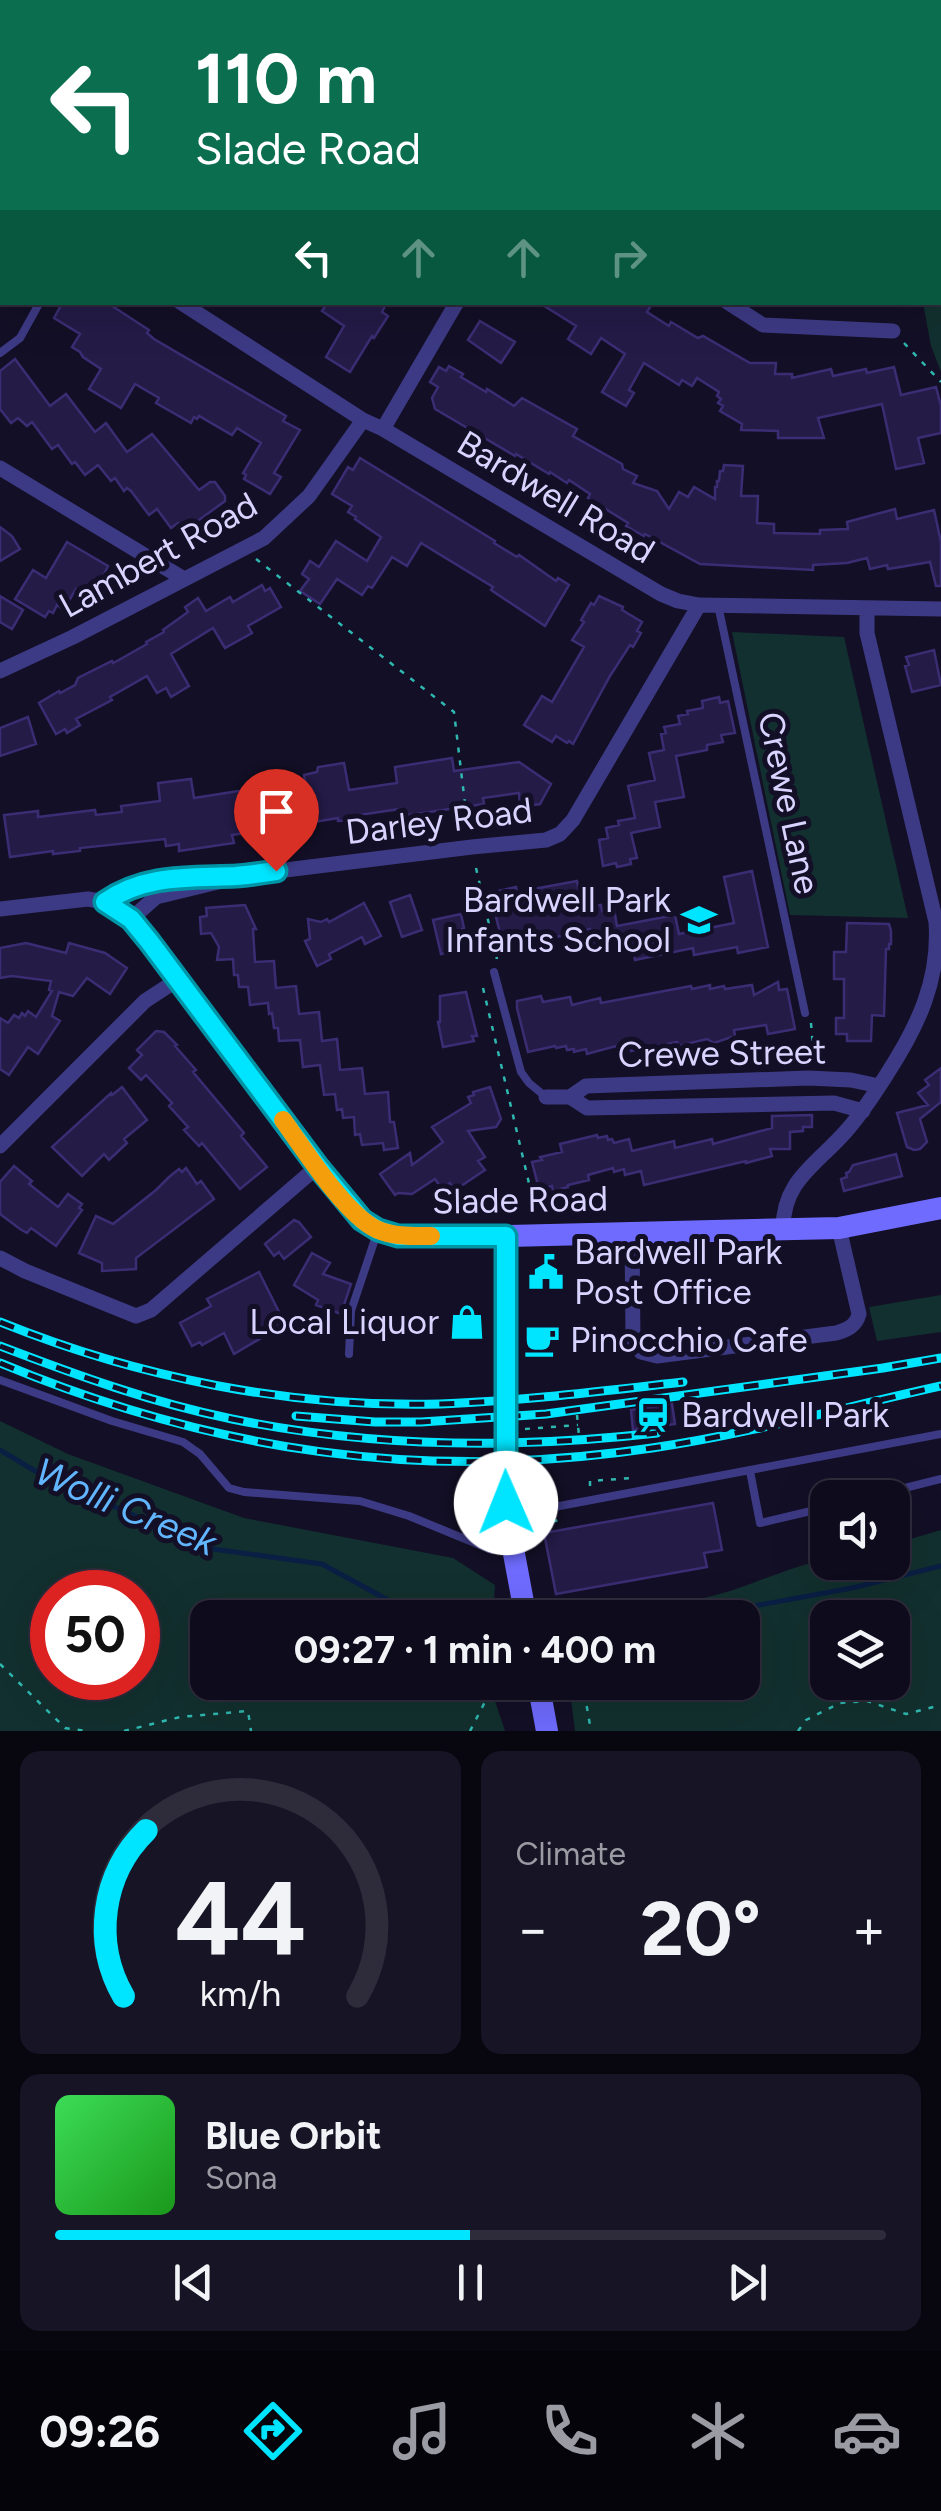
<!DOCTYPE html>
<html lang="en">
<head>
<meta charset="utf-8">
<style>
	:root { --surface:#0e0b1c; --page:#171425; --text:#f1f3f6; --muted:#9b9ba3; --line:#2e2b3b; --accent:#00e5ff }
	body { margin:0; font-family:Figtree,sans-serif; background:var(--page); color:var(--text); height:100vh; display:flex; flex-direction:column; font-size:38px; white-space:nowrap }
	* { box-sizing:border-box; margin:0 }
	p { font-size:32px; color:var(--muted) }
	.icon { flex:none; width:55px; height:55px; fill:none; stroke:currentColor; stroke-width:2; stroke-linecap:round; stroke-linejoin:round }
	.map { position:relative; height:1731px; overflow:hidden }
	.panel { display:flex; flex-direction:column; gap:20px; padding:20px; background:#08060f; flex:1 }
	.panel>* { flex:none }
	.top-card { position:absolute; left:0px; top:0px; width:942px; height:305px; box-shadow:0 10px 40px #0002,0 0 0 2px var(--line); background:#0b6e4f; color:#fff; overflow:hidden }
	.fabs { position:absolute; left:810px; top:1480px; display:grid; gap:20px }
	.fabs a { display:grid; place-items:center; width:100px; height:100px; border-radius:20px; background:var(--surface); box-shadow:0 10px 40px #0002,0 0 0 2px var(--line); font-size:50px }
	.speed { position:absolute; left:30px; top:1570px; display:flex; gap:20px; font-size:50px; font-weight:700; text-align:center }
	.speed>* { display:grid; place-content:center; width:130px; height:130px; border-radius:50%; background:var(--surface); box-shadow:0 10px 40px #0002,0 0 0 2px var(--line); line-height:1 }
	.speed .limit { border:15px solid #d22; background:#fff; color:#111 }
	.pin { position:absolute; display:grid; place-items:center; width:85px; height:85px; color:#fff; margin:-102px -42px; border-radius:50% 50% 50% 0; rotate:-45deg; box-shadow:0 0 10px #0007 }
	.pin .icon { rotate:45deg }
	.me { position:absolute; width:110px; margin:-55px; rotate:359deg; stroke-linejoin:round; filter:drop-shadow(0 0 8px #0008) }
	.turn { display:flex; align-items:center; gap:35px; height:210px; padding:0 30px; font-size:45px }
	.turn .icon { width:130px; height:130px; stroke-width:2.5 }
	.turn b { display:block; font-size:70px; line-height:85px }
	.lanes { display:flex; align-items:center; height:95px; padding:0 30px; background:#0003; justify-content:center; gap:50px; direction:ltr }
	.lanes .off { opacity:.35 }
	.big { font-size:75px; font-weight:700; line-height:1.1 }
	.panel .widget { flex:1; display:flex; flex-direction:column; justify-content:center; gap:15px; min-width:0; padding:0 35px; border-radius:20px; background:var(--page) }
	.panel .dial { align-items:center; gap:0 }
	.dial svg { height:260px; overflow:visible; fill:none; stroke:var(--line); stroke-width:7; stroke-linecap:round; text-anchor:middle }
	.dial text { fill:var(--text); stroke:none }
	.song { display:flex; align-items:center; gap:30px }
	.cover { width:120px; height:120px; border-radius:15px; background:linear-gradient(135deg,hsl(130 70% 55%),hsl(120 70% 35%)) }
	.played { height:10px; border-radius:5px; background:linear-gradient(90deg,var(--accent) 50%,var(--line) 50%) }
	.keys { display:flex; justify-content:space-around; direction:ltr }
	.heat { display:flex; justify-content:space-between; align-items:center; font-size:55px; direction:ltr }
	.panel .tiles { flex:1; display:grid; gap:20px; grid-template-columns:1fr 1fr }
	.widget:last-child { grid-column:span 2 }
	.trip { position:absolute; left:190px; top:1600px; width:570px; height:100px; border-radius:20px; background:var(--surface); box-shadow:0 10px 40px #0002,0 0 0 2px var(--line); font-weight:700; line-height:100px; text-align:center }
	.dock { display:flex; height:160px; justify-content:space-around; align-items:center; background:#06040b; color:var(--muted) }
	.dock .icon { width:70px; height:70px }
	.dock .selected { color:var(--accent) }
	.dock b { font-size:45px; color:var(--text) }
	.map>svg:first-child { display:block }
</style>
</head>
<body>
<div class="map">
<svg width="941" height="1731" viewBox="0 0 941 1731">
	<rect width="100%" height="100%" fill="#130f26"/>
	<!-- green -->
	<path fill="#12302f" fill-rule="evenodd" d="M0 0H941V372L931 346 923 303 940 302V2H2V61L0 63Z
		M732 632 844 637 908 918 790 915Z
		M941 1295V1332L877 1341 869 1307Z
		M0 1421 68 1454 244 1518 453 1558 495 1585 493 1617 208 1618V1682L489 1683 505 1731H0ZM52 1592H138V1678H52Z
		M941 1530V1731H575L569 1683 742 1682V1618L599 1617C643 1613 688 1603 730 1591 763 1580 794 1566 827 1559L828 1562H892L893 1544ZM828 1618H892V1682H828Z"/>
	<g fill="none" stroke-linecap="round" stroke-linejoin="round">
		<!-- stream -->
		<path stroke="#0a1f44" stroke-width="5" d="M0 1450 47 1478 213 1549 322 1564 421 1618
			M688 1618 852 1588 941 1566"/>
	</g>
	<!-- building -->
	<path fill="#241b47" stroke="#3b2d73" stroke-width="2.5" d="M63 302H106L149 330 147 333 154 339 286 416 283 421 300 430 274 473 281 477 270 494 244 479 246 475 243 473 261 443 237 428 232 435 199 416 197 419 194 417 191 423 156 403 159 398 135 384 121 408 89 389 101 369 83 357 80 352 72 347 80 334 54 318Z
		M328 302H387L382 312 388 316 374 338 372 336 350 372 326 357 344 326 322 311Z
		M538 302H653L647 312 669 326 671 322 698 338 703 336 750 363H776L775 374H792V378L831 369 833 376 866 369 867 373 894 367 901 395 936 387 941 406V433L918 438 924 463 896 469 882 404 818 418 824 438H778V431L741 430 742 424 720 411 723 406 718 403 721 399 717 396 719 392 697 378 692 386 682 380 679 385 644 363 629 390 634 393 626 406 602 392 625 354 601 338 591 354 568 339 576 326Z
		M480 321 515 342 501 363 468 340Z
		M15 359 50 406 66 394 95 432 106 423 127 452 152 434 199 490 210 482H215L225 496V501L184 531 178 523 171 528 157 509 149 515 131 491 127 488 124 491 115 478 111 481 98 465 85 475 75 462 72 464 58 445 52 449 32 422 27 426 18 418 11 423 0 409V371Z
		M449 366 463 374 461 377 486 392 487 389 514 406 522 398 577 429 573 436 622 464 623 469 637 476 633 483 657 491 669 509 679 492 688 497 694 487 715 499V487H717V481H719L720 471H723L724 465 743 466 741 496H758L757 523 774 524V533L820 534V530L848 529 847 522 895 509 897 519 934 510 941 542V586H936L930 562 888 569 887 565 870 569 867 558 847 563 813 565V570L700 564 645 534 644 536 626 526 628 523 588 498 590 494 569 480 567 483 550 472 549 474 516 454 515 456 435 409 432 398 438 387 430 382 439 367 446 371Z
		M360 458 495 541 494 543 517 557 519 555 556 581 558 578 569 585 545 626 491 590 493 587 421 543 407 566 392 557 372 588 368 586 362 595 337 579 320 604 300 591 309 579 302 574 310 561 319 567 336 541 367 561 381 537 355 519 356 517 348 512 352 506 332 494 348 467 353 470Z
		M0 527 12 536 20 549 0 561Z
		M67 542 108 566 97 589 94 588 89 596 76 589 67 604 64 602 61 608 57 605 53 613 49 611 45 617 15 599 33 570 46 578Z
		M262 585 265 591 270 588 281 607 248 626 252 633 225 648 213 628 171 654 189 686 171 697 166 688 157 693 147 676 110 697 112 700 76 719 80 725 67 733 65 729 56 734 39 703 59 691 60 693 75 685 78 678 112 661 113 663 117 661 147 644 146 642 164 632 163 630 188 612 185 607 198 598 206 611 230 597 233 602Z
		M0 596 23 610 12 629 0 622Z
		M599 596 623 607 622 610 642 622 637 631 641 633 633 647 630 645 610 676 573 744 569 741 567 743 556 736 552 742 524 725 542 696 552 702 584 647 572 640 584 622 581 620 591 603 594 605Z
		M934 650 941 685 912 692 905 666 909 665 906 657Z
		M719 697 720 703 728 701 735 733 721 735 723 742 707 745V750L676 756 684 797 655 802 660 827 631 833 637 858 630 859 631 864 617 867 616 863 603 866 599 840 608 838 606 828 619 825 618 821 635 818 628 786 655 780 649 753 664 750 661 734 666 733 664 727 680 724 678 716 688 714 687 711 703 708 702 701Z
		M28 717 36 744 0 756V728Z
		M452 758 454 771 519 762 551 784 540 804 520 807 519 793 483 798 484 804 471 806 401 816 400 809 352 816 353 820 338 821V818L308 823 309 826 296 828 295 825 232 835 234 843 179 851V844L166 846 165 839 80 848V851L53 854V851L10 857 4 815 38 811V817L95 810 96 815 122 812 121 806 160 801 158 783 191 779 194 798 271 786V793L306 788 304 775 317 772 318 767 344 763 349 790 397 783 395 767Z
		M752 871 768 947 738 953 737 947 694 955 693 948 635 960 633 948 595 955 590 929 544 940 543 936 503 945 490 893 516 887 517 892 577 881 582 908 601 905 602 911 614 909 617 926 675 915 679 934 734 923 724 877Z
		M410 895 422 930 402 937 390 902Z
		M364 903 381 936 365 944 362 937 329 954 331 959 317 966 305 941 310 939 308 919 321 922 327 919 329 922Z
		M245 905 256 929H253L255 962 274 961 276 988 296 986 299 1014 319 1012 322 1041 337 1039 340 1070 362 1068 365 1094 388 1092 390 1122H394L398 1148 384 1150 383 1143 362 1145 360 1134 355 1135 354 1117 343 1118 342 1109 337 1110 335 1094 324 1095 320 1065 303 1067 300 1040 279 1041 278 1028H274L272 1013 269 1014 268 1003 250 1005 248 987H239L238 975H234L233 959 217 960 219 947 211 933 201 934 200 917 207 916 206 908Z
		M461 914 464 928 462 929 463 932 460 933 464 950 441 954 433 920Z
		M847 923 889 924 891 931V944H889V949H886L884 1016 872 1015 871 1041H847V1034H836V1018H844V979H834V952H846Z
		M26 943 66 953 69 943 105 953 127 968 110 994 87 978 73 996 59 992 52 1016 60 1021 38 1054 28 1047 9 1075 0 1069V1018L8 1023 14 1015 19 1018 22 1013 25 1016 28 1011 36 1017 52 991 49 990 51 981 12 976 0 978V948Z
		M778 982 779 990 787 989 795 1029 768 1034 766 1025 734 1030 735 1036 714 1043 707 1039 678 1046 677 1042 631 1051V1048L617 1051 616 1046 587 1054 586 1049 574 1052V1049L567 1050 566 1046 556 1048 555 1046 528 1052 517 1008V1001L541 996 543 1002 570 997 572 1005 600 998 601 1003 691 986 692 989 710 985V989L724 986 725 989 752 985 754 995Z
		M466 992 477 1036H472L474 1041 443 1047 438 1022H440V996Z
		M156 1031 164 1032 177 1045 175 1046 196 1070 193 1072 244 1133 241 1136 267 1167 240 1189 202 1143 199 1146 184 1130 188 1127 169 1106 172 1103 146 1075 141 1080 129 1068 142 1055 137 1050Z
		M941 1068V1102L920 1119 927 1142 920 1149 914 1150 907 1147 897 1113 928 1105 918 1093 929 1085 925 1080Z
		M122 1087 147 1120 124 1139 127 1143 109 1160 104 1154 82 1176 52 1147 111 1093 112 1095Z
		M490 1087 501 1119 496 1127 468 1131 485 1157 478 1161 485 1170 455 1190 450 1183 442 1189 435 1179 412 1194 398 1193 395 1195 380 1174 410 1153 412 1165 443 1142 432 1127 471 1103 468 1097 474 1095 473 1092Z
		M812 1115V1127H803V1131L790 1132V1149H770L772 1156 746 1163V1161L644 1185 641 1171 625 1175 624 1169 614 1172 613 1168 588 1175 589 1180 568 1185V1187L553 1191 552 1186 539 1189 532 1162 542 1160 540 1157 562 1152 560 1144 597 1135 598 1138 607 1136 608 1140 612 1139 614 1143 629 1139 632 1151 674 1141 675 1148 712 1139 713 1144 772 1128V1116Z
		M896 1154 902 1176 844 1191 841 1179 847 1177 846 1173 849 1172 853 1165Z
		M14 1166 32 1181 29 1184 58 1207 68 1194 82 1204 79 1208 82 1210 56 1246 31 1228 27 1233 20 1229 0 1214V1182Z
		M186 1168 197 1184 201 1181 214 1199 136 1258V1269L102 1271V1263L79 1253 96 1216 113 1224 156 1190 169 1177 179 1169 182 1172Z
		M294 1220 299 1222 311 1237 284 1259 279 1252 274 1256 265 1244Z
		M312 1253 330 1263 323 1274 351 1284 341 1314 316 1305 318 1300 294 1285Z
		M259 1272 285 1324 234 1354 224 1333 202 1345 200 1342 192 1346 180 1323 211 1306 207 1299Z
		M672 1404 675 1424 633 1430 631 1410Z
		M713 1503 722 1550 704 1553 707 1567 556 1594 544 1533Z"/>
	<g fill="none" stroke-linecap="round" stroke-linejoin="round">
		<!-- highway-tunnel -->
		<path stroke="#312d47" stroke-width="30" stroke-dasharray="30 15" stroke-linecap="butt" d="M890 0 899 2
			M925 0 934 2"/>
		<!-- path -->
		<path stroke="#2fb8b0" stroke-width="2.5" stroke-dasharray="5 8" stroke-linecap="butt" d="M940 204 941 206
			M904 343 941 382
			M256 559 454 712 468 829
			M476 868 497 959
			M483 988 536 1213
			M811 1023 814 1059
			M577 1415 579 1436
			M525 1429 578 1425
			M590 1486V1481L632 1478
			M531 1534 538 1532 543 1525 558 1520
			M0 1664 65 1728 86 1731
			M577 1682 586 1702 591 1731
			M124 1731 180 1717 248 1711 251 1731
			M470 1731 487 1698 499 1682
			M798 1731 806 1720 840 1703 867 1701 906 1714 941 1705"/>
		<!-- lane -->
		<path stroke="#3d3a85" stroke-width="8" d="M0 353 20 338 40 302
			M718 605 805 1013
			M494 972 521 1072 529 1083 546 1097
			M349 1354 351 1311 378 1230
			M0 1380 112 1421 183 1442 200 1454 229 1488 244 1492 360 1501 409 1516 492 1550 511 1547
			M750 1471 760 1523 828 1507
			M865 1498 941 1479
			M512 1515 941 1434"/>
		<!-- street -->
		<path stroke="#3d3a85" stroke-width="15" d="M0 211H2
			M180 302 363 420 383 429 661 594 678 601 699 605 941 609
			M727 302 763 325 893 331
			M383 429 457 302
			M0 468 184 579
			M0 671 73 637 264 538 309 496 363 420
			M105 902C144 875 191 875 237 876L472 847 546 840 560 834 573 820 699 605
			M0 909 88 899 105 902 131 919 317 1167C333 1187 348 1213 371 1226 400 1244 470 1235 506 1236
			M131 919 156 897 222 881
			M546 1097H570L586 1086 808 1078 851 1080 879 1086
			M570 1097 587 1108 834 1103 863 1111
			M0 1146 145 1001 177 980
			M783 1231C782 1180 817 1165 847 1130 862 1113 875 1093 887 1074 918 1026 940 980 936 922L867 633V609
			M632 1233 633 1339 641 1352 657 1356 836 1333C847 1330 856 1326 859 1314L839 1228
			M0 1258 25 1271 136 1316 151 1310 317 1167"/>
		<!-- secondary -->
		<path stroke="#6f6bff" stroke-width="22" d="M506 1388V1236L839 1228 941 1208
			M506 1491 509 1527 526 1618
			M538 1682 547 1731"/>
		<defs>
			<path id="rail" d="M0 1322C139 1378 290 1408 440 1404 521 1401 602 1391 683 1382
				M0 1346C76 1375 153 1403 232 1419 373 1448 515 1449 657 1433
				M0 1363C214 1452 422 1482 652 1448 749 1434 845 1407 941 1386
				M296 1416 375 1422H421L546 1414 883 1368 941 1358"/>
		</defs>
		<!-- rail casing -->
		<use href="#rail" stroke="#00e5ff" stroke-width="9"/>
		<!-- rail -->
		<use href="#rail" stroke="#130f26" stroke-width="5" stroke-dasharray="15" stroke-linecap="butt"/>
		<!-- secondary-bridge -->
		<path stroke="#6f6bff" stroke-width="22" d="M506 1388V1491"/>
	</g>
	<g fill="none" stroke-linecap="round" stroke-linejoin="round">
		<defs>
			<path id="route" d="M276 871C263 873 249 875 236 876 190 878 145 874 105 902L131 919 149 941 318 1167 362 1220 378 1230 398 1236H506V1503"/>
		</defs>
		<!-- route casing -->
		<use href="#route" stroke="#0095a6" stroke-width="25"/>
		<!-- route -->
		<use href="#route" stroke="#00e5ff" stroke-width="18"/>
		<!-- slow -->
		<path stroke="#f59e0b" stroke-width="18" d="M283 1120C304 1149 345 1214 376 1229 394 1237 412 1236 431 1236"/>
	</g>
	<!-- icons -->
	<defs>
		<symbol id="school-bare" viewBox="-9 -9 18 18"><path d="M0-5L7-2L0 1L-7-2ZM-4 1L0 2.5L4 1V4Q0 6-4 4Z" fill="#00e5ff" stroke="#130f26" stroke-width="2.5" paint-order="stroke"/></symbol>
		<symbol id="civic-bare" viewBox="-9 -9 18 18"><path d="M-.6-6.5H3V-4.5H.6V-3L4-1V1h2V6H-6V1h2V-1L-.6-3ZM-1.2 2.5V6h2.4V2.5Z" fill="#00e5ff" stroke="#130f26" stroke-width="2.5" paint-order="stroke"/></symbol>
		<symbol id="shop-bare" viewBox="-9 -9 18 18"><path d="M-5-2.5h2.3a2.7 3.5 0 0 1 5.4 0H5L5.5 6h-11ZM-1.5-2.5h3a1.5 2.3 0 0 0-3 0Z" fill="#00e5ff" stroke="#130f26" stroke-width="2.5" paint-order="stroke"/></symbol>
		<symbol id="cafe-bare" viewBox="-9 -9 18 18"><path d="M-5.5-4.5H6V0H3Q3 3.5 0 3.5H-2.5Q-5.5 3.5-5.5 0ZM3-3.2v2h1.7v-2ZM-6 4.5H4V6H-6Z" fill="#00e5ff" stroke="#130f26" stroke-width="2.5" paint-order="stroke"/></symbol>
		<symbol id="station-bare" viewBox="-9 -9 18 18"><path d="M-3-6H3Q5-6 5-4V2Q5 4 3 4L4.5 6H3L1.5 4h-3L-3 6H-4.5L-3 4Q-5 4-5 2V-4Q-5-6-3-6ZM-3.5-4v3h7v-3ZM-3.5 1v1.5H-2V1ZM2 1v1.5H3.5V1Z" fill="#00e5ff" stroke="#130f26" stroke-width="2.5" paint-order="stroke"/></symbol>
	</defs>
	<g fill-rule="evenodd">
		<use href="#school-bare" x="674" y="895" width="50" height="50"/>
		<use href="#civic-bare" x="521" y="1247" width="50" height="50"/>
		<use href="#shop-bare" x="442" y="1297" width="50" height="50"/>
		<use href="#cafe-bare" x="517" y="1315" width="50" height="50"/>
		<use href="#station-bare" x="628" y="1390" width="50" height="50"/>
	</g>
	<g text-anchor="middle" stroke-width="10" stroke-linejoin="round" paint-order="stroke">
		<!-- street labels -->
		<g font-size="35" fill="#d9d4ff" stroke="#130f26">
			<text transform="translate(556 497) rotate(31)" y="12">Bardwell Road</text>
			<text transform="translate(158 555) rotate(-29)" y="12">Lambert Road</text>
			<text transform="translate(789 803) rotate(78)" y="12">Crewe Lane</text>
			<text transform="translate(439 821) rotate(-7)" y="12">Darley Road</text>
			<text transform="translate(722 1053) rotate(-1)" y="12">Crewe Street</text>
			<text transform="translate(520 1200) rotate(-1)" y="12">Slade Road</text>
		</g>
		<!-- poi labels -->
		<g font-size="35" fill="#d9d4ff" stroke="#130f26" text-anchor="start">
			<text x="671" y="912" text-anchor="end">Bardwell Park<tspan x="671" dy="40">Infants School</tspan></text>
			<text x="574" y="1264">Bardwell Park<tspan x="574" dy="40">Post Office</tspan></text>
			<text x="439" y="1334" text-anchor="end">Local Liquor</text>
			<text x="570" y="1352">Pinocchio Cafe</text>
			<text x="681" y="1427">Bardwell Park</text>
		</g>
		<!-- water labels -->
		<g font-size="38" font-style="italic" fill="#62b6ff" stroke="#130f26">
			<text transform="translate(126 1507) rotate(23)" y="13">Wolli Creek</text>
		</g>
	</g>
</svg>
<div class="fabs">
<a><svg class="icon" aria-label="sound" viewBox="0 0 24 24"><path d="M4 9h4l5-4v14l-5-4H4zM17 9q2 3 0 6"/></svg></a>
<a><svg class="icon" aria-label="layers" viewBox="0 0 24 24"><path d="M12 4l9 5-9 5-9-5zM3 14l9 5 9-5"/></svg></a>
</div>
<div class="speed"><div class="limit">50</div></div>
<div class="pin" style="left:276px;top:871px;background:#d93025"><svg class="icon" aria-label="arrive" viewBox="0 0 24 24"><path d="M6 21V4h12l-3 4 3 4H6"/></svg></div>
<svg class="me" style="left:506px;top:1503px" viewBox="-20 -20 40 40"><circle r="19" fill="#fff"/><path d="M0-13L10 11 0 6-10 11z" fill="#00e5ff"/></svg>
<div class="trip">09:27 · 1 min · 400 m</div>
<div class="top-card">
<div class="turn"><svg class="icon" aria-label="left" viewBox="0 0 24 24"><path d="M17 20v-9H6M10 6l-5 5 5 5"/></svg><div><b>110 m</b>Slade Road</div></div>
<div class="lanes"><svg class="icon" aria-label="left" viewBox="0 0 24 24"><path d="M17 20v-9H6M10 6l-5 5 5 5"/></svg><svg class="icon off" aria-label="ahead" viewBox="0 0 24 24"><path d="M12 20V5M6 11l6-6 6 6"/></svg><svg class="icon off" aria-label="ahead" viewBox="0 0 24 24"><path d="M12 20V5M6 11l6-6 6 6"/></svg><svg class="icon off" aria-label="right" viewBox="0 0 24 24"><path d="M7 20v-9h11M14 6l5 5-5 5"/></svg></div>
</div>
</div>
<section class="panel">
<div class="tiles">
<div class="widget dial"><svg viewBox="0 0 100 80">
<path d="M14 69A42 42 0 1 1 86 69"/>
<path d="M14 69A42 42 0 0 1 21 18" stroke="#00e5ff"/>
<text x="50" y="56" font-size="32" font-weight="700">44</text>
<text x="50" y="72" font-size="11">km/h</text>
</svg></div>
<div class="widget"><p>Climate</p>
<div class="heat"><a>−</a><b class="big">20°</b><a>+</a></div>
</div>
<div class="widget">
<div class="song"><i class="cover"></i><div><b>Blue Orbit</b><p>Sona</p></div></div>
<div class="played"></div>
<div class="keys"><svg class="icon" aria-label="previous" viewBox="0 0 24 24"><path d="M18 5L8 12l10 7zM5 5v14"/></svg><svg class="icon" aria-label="pause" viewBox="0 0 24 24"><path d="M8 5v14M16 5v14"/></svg><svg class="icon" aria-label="next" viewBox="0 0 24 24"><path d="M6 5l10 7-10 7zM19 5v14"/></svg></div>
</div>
</div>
</section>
<nav class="dock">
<b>09:26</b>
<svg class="icon selected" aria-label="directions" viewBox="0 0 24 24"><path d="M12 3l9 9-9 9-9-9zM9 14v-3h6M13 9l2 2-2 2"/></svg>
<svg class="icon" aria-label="music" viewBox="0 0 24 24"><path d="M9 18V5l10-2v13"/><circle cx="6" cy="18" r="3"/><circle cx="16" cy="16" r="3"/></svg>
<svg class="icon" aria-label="phone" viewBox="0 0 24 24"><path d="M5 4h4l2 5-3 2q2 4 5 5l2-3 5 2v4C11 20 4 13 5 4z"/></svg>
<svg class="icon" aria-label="climate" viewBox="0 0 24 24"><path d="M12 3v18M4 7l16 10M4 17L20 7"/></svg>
<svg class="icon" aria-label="car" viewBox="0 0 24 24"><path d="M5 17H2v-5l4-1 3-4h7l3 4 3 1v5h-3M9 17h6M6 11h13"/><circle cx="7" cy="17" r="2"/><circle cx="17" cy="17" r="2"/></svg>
</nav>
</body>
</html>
